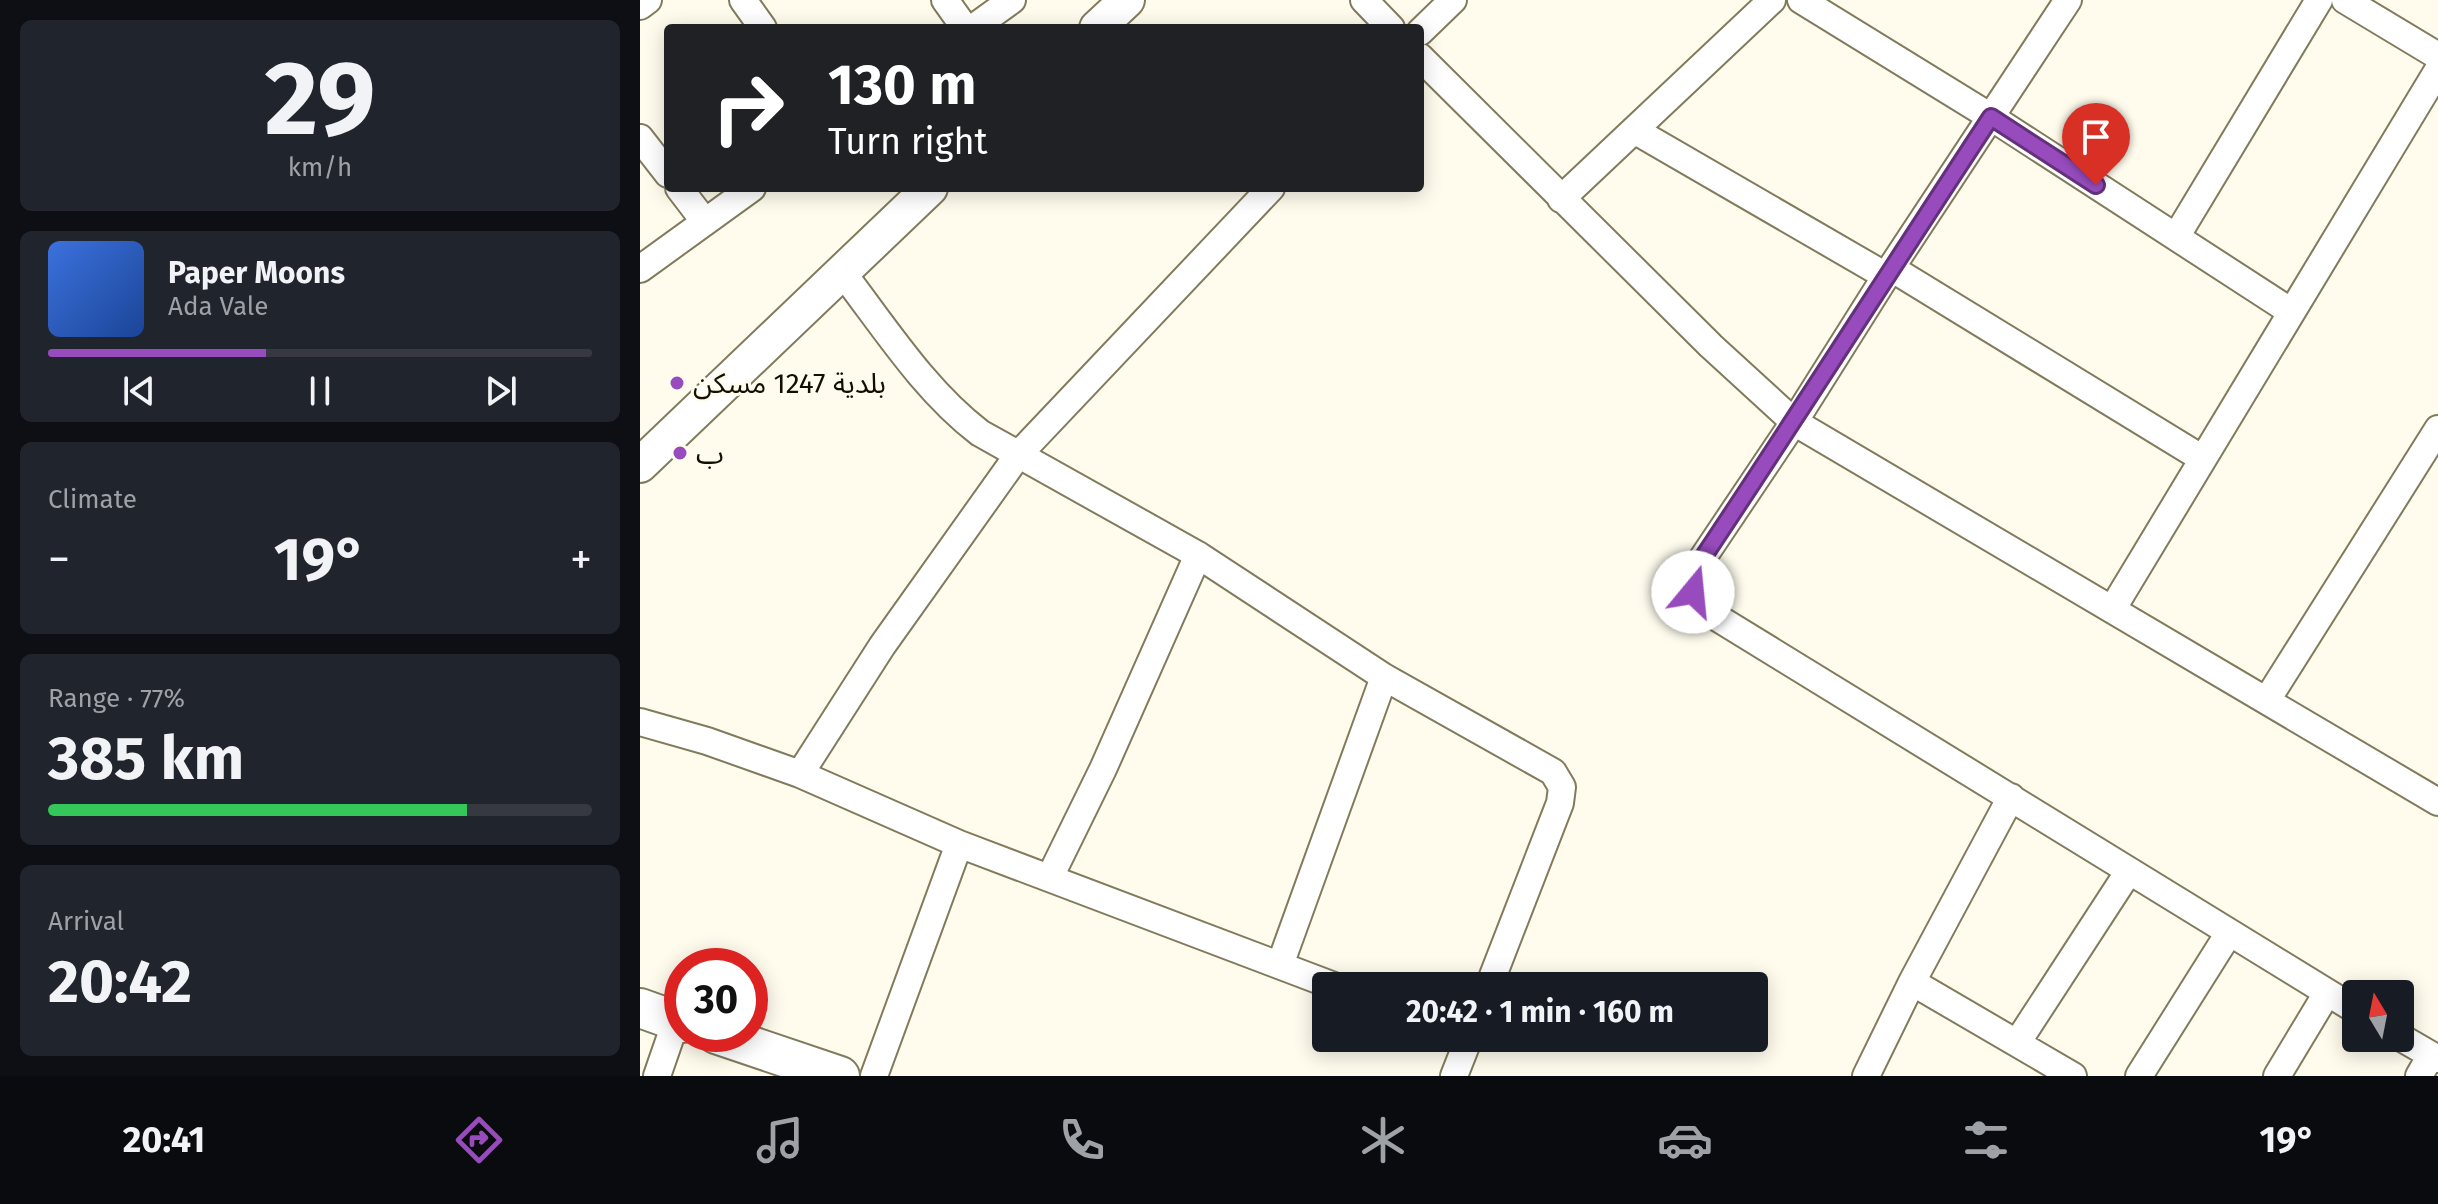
<!DOCTYPE html>
<html lang="en">
<head>
<meta charset="utf-8">
<style>
	:root { --surface:#171b24; --page:#20242c; --text:#f1f3f6; --muted:#9ea1a6; --line:#363941; --accent:#974bbc }
	body { margin:0; font-family:"Fira Sans","Noto Sans Arabic",sans-serif; background:var(--page); color:var(--text); height:100vh; display:flex; flex-direction:column; font-size:30px; white-space:nowrap }
	* { box-sizing:border-box; margin:0 }
	p { font-size:26px; color:var(--muted) }
	.icon { flex:none; width:44px; height:44px; fill:none; stroke:currentColor; stroke-width:2; stroke-linecap:round; stroke-linejoin:round }
	.map { position:relative; flex:1; overflow:hidden }
	.details { display:flex; flex-direction:column; gap:20px; padding:20px; background:#0d0f14; width:640px }
	.details>* { flex:none }
	.hud { position:absolute; left:24px; top:24px; width:760px; height:168px; border-radius:8px; box-shadow:0 4px 20px #0003; background:#202124; color:#fff; overflow:hidden }
	.needle { width:52px; rotate:350deg }
	.buttons { position:absolute; left:1702px; top:980px; display:grid; gap:16px }
	.buttons a { display:grid; place-items:center; width:72px; height:72px; border-radius:8px; background:var(--surface); box-shadow:0 4px 20px #0003; font-size:40px }
	.speed { position:absolute; left:24px; top:948px; display:flex; gap:16px; font-size:40px; font-weight:700; text-align:center }
	.speed>* { display:grid; place-content:center; width:104px; height:104px; border-radius:50%; background:var(--surface); box-shadow:0 4px 20px #0003; line-height:1 }
	.speed .limit { border:12px solid #d22; background:#fff; color:#111 }
	.pin { position:absolute; display:grid; place-items:center; width:68px; height:68px; color:#fff; margin:-82px -34px; border-radius:50% 50% 50% 0; rotate:-45deg; box-shadow:0 0 8px #0007 }
	.pin .icon { rotate:45deg }
	.me { position:absolute; width:88px; margin:-44px; rotate:17deg; stroke-linejoin:round; filter:drop-shadow(0 0 6px #0008) }
	.turn { display:flex; align-items:center; gap:28px; height:168px; padding:0 32px; font-size:36px }
	.turn .icon { width:104px; height:104px; stroke-width:2.5 }
	.turn b { display:block; font-size:56px; line-height:68px }
	.big { font-size:60px; font-weight:700; line-height:1.1 }
	.details .card { flex:1; display:flex; flex-direction:column; justify-content:center; gap:12px; min-width:0; padding:0 28px; border-radius:12px; background:var(--page) }
	.details .dial { align-items:center; gap:0 }
	.dial b { font-size:104px; line-height:1 }
	.song { display:flex; align-items:center; gap:24px }
	.cover { width:96px; height:96px; border-radius:12px; background:linear-gradient(135deg,hsl(220 70% 55%),hsl(220 70% 35%)) }
	.played { height:8px; border-radius:4px; background:linear-gradient(90deg,var(--accent) 40%,var(--line) 40%) }
	.keys { display:flex; justify-content:space-around; direction:ltr }
	.heat { display:flex; justify-content:space-between; align-items:center; font-size:44px; direction:ltr }
	.charge { height:12px; border-radius:6px; background:linear-gradient(90deg,#34c759 77%,var(--line) 0) }
	.trip { position:absolute; left:672px; top:972px; width:456px; height:80px; border-radius:8px; background:var(--surface); box-shadow:0 4px 20px #0003; font-weight:700; line-height:80px; text-align:center }
	.dock { display:flex; height:128px; justify-content:space-around; align-items:center; background:#090b0e; color:var(--muted) }
	.dock .icon { width:56px; height:56px }
	.dock .on { color:var(--accent) }
	.dock b { font-size:36px; color:var(--text) }
	main { display:flex; flex:1; min-height:0 }
	.map>svg:first-child { display:block }
</style>
</head>
<body>
<main>
<section class="details">
<div class="card dial"><b>29</b><p>km/h</p></div>
<div class="card">
<div class="song"><i class="cover"></i><div><b>Paper Moons</b><p>Ada Vale</p></div></div>
<div class="played"></div>
<div class="keys"><svg class="icon" aria-label="previous" viewBox="0 0 24 24"><path d="M18 5L8 12l10 7zM5 5v14"/></svg><svg class="icon" aria-label="pause" viewBox="0 0 24 24"><path d="M8 5v14M16 5v14"/></svg><svg class="icon" aria-label="next" viewBox="0 0 24 24"><path d="M6 5l10 7-10 7zM19 5v14"/></svg></div>
</div>
<div class="card"><p>Climate</p>
<div class="heat"><a>−</a><b class="big">19°</b><a>+</a></div>
</div>
<div class="card"><p>Range · 77%</p><b class="big">385 km</b><div class="charge"></div></div>
<div class="card"><p>Arrival</p><b class="big">20:42</b></div>
</section>
<div class="map">
<svg width="1798" height="1076" viewBox="0 0 1798 1076">
	<rect width="100%" height="100%" fill="#fffcee"/>
	<g fill="none" stroke-linecap="round" stroke-linejoin="round">
		<defs>
			<path id="minor" d="M103 0 123 28
				M305 0 325 28
				M724 0 751 28
				M1161 0 1351 117 1650 311
				M1428 0 1251 268 1154 422 1052 574C1051 591 1055 601 1068 612L1716 1010
				M1705 0 1798 56
				M0 6 8 0
				M333 28 372 0
				M780 32 813 0
				M780 57 1071 346 1154 422 1798 802
				M994 130 1246 276
				M0 138 28 174
				M39 188 65 222
				M921 199 1132 0
				M1536 237 1679 0
				M1251 268 1563 459
				M0 269 112 188
				M202 272C245 328 284 390 340 433L558 555 744 677 913 772 922 787 920 803 849 986
				M1473 608 1798 70
				M1627 700 1798 429
				M0 722 67 741 160 774 319 844 694 986
				M160 774 242 646 378 455 631 188
				M410 877 463 769 558 555
				M640 965 744 677
				M1272 982 1433 1076
				M1760 1037 1798 1059
				M1377 1043 1489 871
				M17 1076 36 1021
				M234 1076 319 844
				M814 1076 829 1038
				M1226 1076 1272 982 1371 797
				M1499 1076 1589 933
				M1637 1076 1687 993
				M1779 1076 1791 1055"/>
			<path id="tertiary" d="M457 28 487 0
				M0 465 290 188"/>
			<path id="secondary" d="M0 1008 42 1023
				M76 1034 200 1076"/>
		</defs>
		<!-- minor casing -->
		<use href="#minor" stroke="#817b5c" stroke-width="30"/>
		<!-- tertiary casing -->
		<use href="#tertiary" stroke="#817b5c" stroke-width="38"/>
		<!-- secondary casing -->
		<use href="#secondary" stroke="#817b5c" stroke-width="42"/>
		<!-- minor -->
		<use href="#minor" stroke="#fff" stroke-width="26"/>
		<!-- tertiary -->
		<use href="#tertiary" stroke="#fff" stroke-width="34"/>
		<!-- secondary -->
		<use href="#secondary" stroke="#fff" stroke-width="38"/>
	</g>
	<g fill="none" stroke-linecap="round" stroke-linejoin="round">
		<defs>
			<path id="route" d="M1053 592 1052 574C1153 423 1251 269 1351 117L1456 185"/>
		</defs>
		<!-- route casing -->
		<use href="#route" stroke="#62317a" stroke-width="20"/>
		<!-- route -->
		<use href="#route" stroke="#974bbc" stroke-width="14"/>
	</g>
	<!-- markers -->
	<g fill="#974bbc" stroke="#fffcee" stroke-width="3">
		<circle cx="37" cy="383" r="8"/>
		<circle cx="40" cy="453" r="8"/>
	</g>
	<g text-anchor="middle" stroke-width="6" stroke-linejoin="round" paint-order="stroke">
		<!-- poi labels -->
		<g font-size="28" fill="#110f04" stroke="#fffcee" text-anchor="start">
			<text x="53" y="393">بلدية 1247 مسكن</text>
			<text x="56" y="463">ب</text>
		</g>
	</g>
</svg>
<div class="buttons">
<a><svg class="needle" viewBox="-14 -14 28 28"><path d="M0-13l5 13h-10z" fill="#e53935"/><path d="M0 13l5-13h-10z" fill="#9ea1a6"/></svg></a>
</div>
<div class="speed"><div class="limit">30</div></div>
<div class="pin" style="left:1456px;top:185px;background:#d93025"><svg class="icon" aria-label="arrive" viewBox="0 0 24 24"><path d="M6 21V4h12l-3 4 3 4H6"/></svg></div>
<svg class="me" style="left:1053px;top:592px" viewBox="-20 -20 40 40"><circle r="19" fill="#fff"/><path d="M0-13L10 11 0 6-10 11z" fill="#974bbc"/></svg>
<div class="trip">20:42 · 1 min · 160 m</div>
<div class="hud">
<div class="turn"><svg class="icon" aria-label="right" viewBox="0 0 24 24"><path d="M7 20v-9h11M14 6l5 5-5 5"/></svg><div><b>130 m</b>Turn right</div></div>
</div>
</div>
</main>
<nav class="dock">
<b>20:41</b>
<svg class="icon on" aria-label="directions" viewBox="0 0 24 24"><path d="M12 3l9 9-9 9-9-9zM9 14v-3h6M13 9l2 2-2 2"/></svg>
<svg class="icon" aria-label="music" viewBox="0 0 24 24"><path d="M9 18V5l10-2v13"/><circle cx="6" cy="18" r="3"/><circle cx="16" cy="16" r="3"/></svg>
<svg class="icon" aria-label="phone" viewBox="0 0 24 24"><path d="M5 4h4l2 5-3 2q2 4 5 5l2-3 5 2v4C11 20 4 13 5 4z"/></svg>
<svg class="icon" aria-label="climate" viewBox="0 0 24 24"><path d="M12 3v18M4 7l16 10M4 17L20 7"/></svg>
<svg class="icon" aria-label="car" viewBox="0 0 24 24"><path d="M5 17H2v-5l4-1 3-4h7l3 4 3 1v5h-3M9 17h6M6 11h13"/><circle cx="7" cy="17" r="2"/><circle cx="17" cy="17" r="2"/></svg>
<svg class="icon" aria-label="filters" viewBox="0 0 24 24"><path d="M4 7h16M4 17h16"/><circle cx="9" cy="7" r="2"/><circle cx="15" cy="17" r="2"/></svg>
<b>19°</b>
</nav>
</body>
</html>
